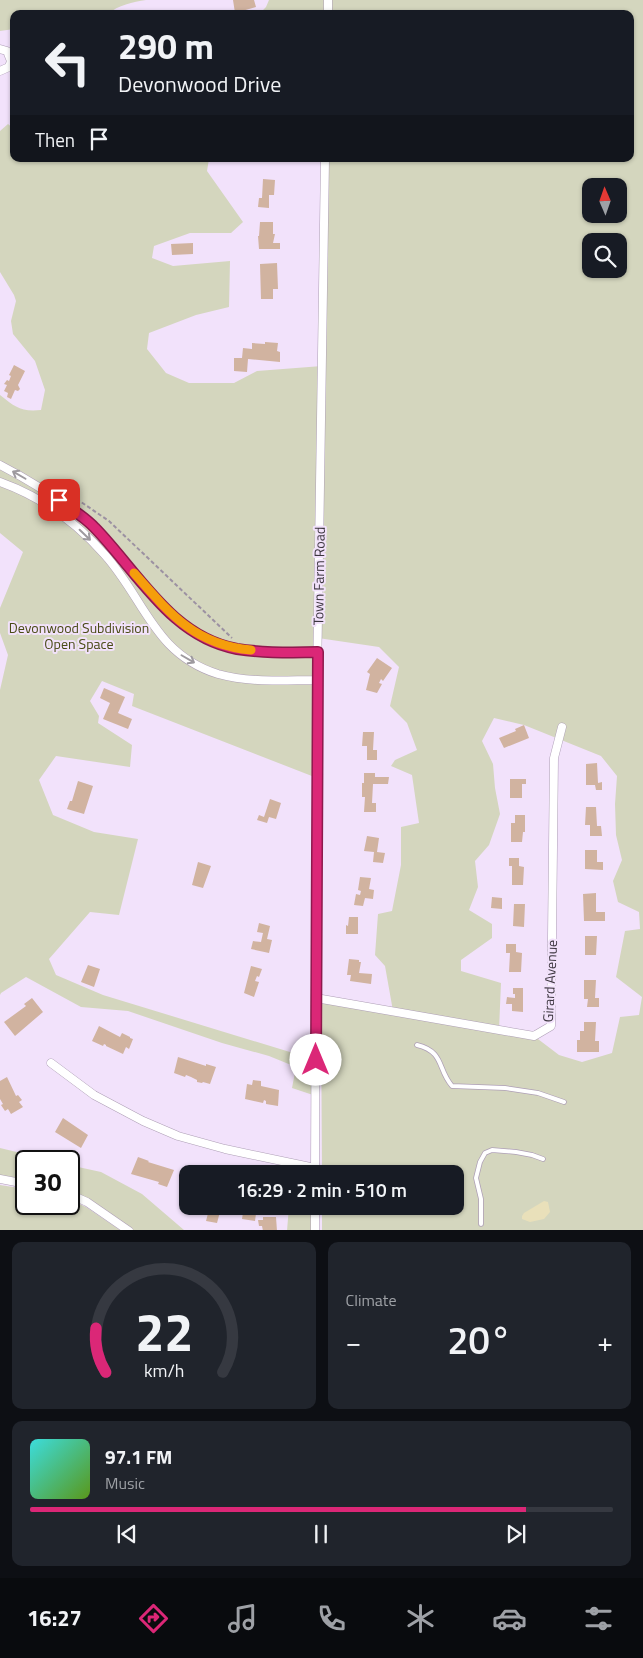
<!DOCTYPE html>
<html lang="en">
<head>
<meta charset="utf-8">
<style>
	:root { --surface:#171b24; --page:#20242c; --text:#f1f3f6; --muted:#9ea1a6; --line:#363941; --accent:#db2777 }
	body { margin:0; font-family:"Titillium Web",sans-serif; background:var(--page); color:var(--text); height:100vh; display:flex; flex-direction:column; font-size:19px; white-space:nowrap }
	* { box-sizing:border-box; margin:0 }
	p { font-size:16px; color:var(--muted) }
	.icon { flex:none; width:28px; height:28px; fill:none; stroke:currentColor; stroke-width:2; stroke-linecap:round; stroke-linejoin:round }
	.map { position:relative; height:1230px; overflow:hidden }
	.side { display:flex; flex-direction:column; gap:12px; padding:12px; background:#0d0f14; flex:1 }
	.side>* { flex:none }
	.top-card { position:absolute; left:10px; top:10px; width:624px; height:152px; border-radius:10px; box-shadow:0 1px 4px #0004; background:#171b24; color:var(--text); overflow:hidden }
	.needle { width:32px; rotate:358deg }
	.controls { position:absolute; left:582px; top:178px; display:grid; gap:10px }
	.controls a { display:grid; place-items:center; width:45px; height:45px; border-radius:10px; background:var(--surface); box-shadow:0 1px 4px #0004; font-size:25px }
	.speed { position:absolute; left:15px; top:1150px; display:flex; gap:10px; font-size:25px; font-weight:700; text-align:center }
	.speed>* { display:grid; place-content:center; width:65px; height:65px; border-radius:50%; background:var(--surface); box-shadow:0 1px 4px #0004; line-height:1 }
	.speed .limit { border:2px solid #111; border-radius:8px; background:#fff; color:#111 }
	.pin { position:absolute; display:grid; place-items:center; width:42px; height:42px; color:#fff; margin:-21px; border-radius:10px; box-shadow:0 2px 8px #0006 }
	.me { position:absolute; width:55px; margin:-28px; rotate:0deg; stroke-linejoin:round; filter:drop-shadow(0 0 4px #0008) }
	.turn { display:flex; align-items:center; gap:18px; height:105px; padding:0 25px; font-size:22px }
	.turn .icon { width:65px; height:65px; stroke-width:2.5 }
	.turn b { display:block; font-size:35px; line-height:42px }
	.then { display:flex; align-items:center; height:48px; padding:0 25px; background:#0003; gap:10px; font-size:19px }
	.big { font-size:38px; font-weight:600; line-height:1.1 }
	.side .card { flex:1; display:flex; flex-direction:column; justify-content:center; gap:8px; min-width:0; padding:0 18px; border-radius:10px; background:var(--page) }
	.side .dial { align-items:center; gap:0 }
	.dial svg { height:130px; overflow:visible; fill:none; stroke:var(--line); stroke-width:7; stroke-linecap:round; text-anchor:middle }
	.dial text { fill:var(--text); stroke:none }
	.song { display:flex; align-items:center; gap:15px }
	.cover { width:60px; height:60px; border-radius:8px; background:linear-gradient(135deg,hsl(180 70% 55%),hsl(90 70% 35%)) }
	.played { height:5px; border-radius:2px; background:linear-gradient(90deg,var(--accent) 85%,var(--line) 85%) }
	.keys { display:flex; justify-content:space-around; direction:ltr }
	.heat { display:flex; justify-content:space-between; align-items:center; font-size:28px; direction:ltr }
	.side .tiles { flex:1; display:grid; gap:12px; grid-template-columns:1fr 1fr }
	.card:last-child { grid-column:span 2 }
	.trip { position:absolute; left:179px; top:1165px; width:285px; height:50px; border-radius:10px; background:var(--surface); box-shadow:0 1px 4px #0004; font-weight:600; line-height:50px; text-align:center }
	.tabs { display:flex; height:80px; justify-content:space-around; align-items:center; background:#090b0e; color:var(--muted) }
	.tabs .icon { width:35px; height:35px }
	.tabs .on { color:var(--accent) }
	.tabs b { font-size:22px; color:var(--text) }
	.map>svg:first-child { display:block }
</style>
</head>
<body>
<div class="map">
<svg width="643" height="1231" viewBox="0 0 643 1231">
	<rect width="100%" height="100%" fill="#f2e2fb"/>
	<!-- green -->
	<path fill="#d4d6be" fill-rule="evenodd" d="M0 0H146C133 2 118 5 108 14H14V29L0 31Z
		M269 0H643V1230H322V1206H455V1174H322L321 1010 316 998 393 1011 385 966 375 955 378 914 392 911 401 865V827L419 823 412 775 391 766 395 760 417 750 407 723 390 706 399 667 379 647 318 638 317 778 132 706 134 694 102 681 90 701 99 716 98 723 132 745 130 767 56 756 39 780 53 815 94 832 138 839 119 915 90 912 49 959 56 975 103 995 316 1060V1096L292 1088 296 1067 269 1056 222 1043 128 1011 81 1007 26 977 1 993 0 995V690L8 655 0 633V608L23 552 0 533V395C15 407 21 412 41 410L45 390 35 361 13 334 11 321 16 301 14 295 0 272V131L8 124 14 129V159H209L207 171 243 222 231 233H190L154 246 152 258 173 266 230 261 229 307 196 315 149 333 147 349 166 373 189 383H234L257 371 322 366 325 159H630V14H259L266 7ZM591 186H619V214H591ZM591 241H619V269H591ZM494 718 524 725 601 756 617 776 615 804 616 835 622 860 613 881 618 902 639 912 640 929 625 931 616 977 642 997 639 1015 620 1017 612 1053 582 1062 559 1055 534 1036 499 1030 501 983 461 971V960L492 938V924L469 910 478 887 475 861 489 845 500 814 495 788 493 764 482 741Z
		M0 1148 54 1161H26V1184L0 1179Z
		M69 1165 101 1172 142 1194 184 1230H129L69 1194Z
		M0 1185 26 1189V1204H69V1199L86 1207 120 1230H0Z
		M289 1206H315V1230L287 1231Z"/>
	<!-- sand -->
	<path fill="#e9e0ba" d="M544 1201 548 1202 550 1212 544 1219 530 1222 522 1219V1216L524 1213Z"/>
	<!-- building -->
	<path fill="#d1b3a0" d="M233 0H254L256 7 235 13Z
		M263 179 275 180 274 195H269V208L258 207 259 198H262Z
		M260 222H273V234H275L273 243H280V249H259L258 236H259Z
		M193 243V254L172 255 171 244Z
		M277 263 278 289H273V299H261L260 264Z
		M265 342 278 343 277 351 280 352V362L248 359 247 372 234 371V358H242L243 348 252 349V343L265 344Z
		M14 365 25 371 18 385 20 389 18 391 15 390 11 399 7 397 8 393 4 391 7 385 4 384 7 380 9 381 11 376 9 375Z
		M377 658 392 668 383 681 381 679 379 683 382 684 377 693 366 690 370 674 367 672Z
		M104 688 125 697 118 713 132 719 128 729 103 719 110 703 100 698Z
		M524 725 529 738 504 748 499 738 516 731 515 729Z
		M363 732H374L373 750H377V760H367V746H362Z
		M597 763 598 783 602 782V790H596L595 785H586V764Z
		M364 773H375V777H389L388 784H373L372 803H376V812H364L365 797H362V783H364Z
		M510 779H526V784H522V798H510Z
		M78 781 93 786 84 814 67 809 70 801H72Z
		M270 799 281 803 276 819 269 817 267 823 257 820 259 815 264 817Z
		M586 807H596L597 826H601L602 836H590V825H585Z
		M515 815H525V832H523L522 842H511V823H515Z
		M367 836 379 838 377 852 385 853 383 863 373 862 374 852 364 851Z
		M585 850H597V862H603V870L585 869Z
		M509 858H519V866L524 867 523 885H512V866H509Z
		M198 862 211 866 203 888 192 885Z
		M360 877 371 878 369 889 374 890 373 899 365 898 363 906 354 905 356 894 360 895 361 891 358 890Z
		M596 893V912H605V921H584L583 894Z
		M492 897 502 898V909L491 908Z
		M514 904H525L524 927 513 926Z
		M349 917H358V934H346V925L348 926Z
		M259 923 270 926 267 939 272 940 269 953 251 949 253 941 261 942 263 933 257 932Z
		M585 936H597L596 955H585Z
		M506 944H516V952L522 953 521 972H509L510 953H506Z
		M349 959 359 960V962H361L359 973 372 974 371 984 350 981 351 975H347Z
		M88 965 100 969 94 987 81 982Z
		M251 966 262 969 259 977 257 976 255 981 259 982 254 997 244 993Z
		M584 980H596L595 998H599V1007H587L588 999H584Z
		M513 988H523V1012L512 1011V1004H506L507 997 515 998V994H513Z
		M32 998 43 1012 15 1036 4 1022 26 1006 24 1004Z
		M584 1022H596L595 1041H599V1052H577V1040H580V1031H584Z
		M99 1026 120 1037 122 1033 130 1037V1038L133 1039 129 1049 126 1047 123 1054 106 1046V1045L104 1044 103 1046 92 1041Z
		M178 1057 206 1066V1064L216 1067 210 1084 203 1082 202 1083 197 1082V1080L191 1077 186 1075 185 1077 174 1073Z
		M7 1077 16 1096 18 1095 22 1100 19 1102 23 1107 11 1114 8 1109 5 1111 1 1105 3 1104 0 1099V1081Z
		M253 1080 261 1081V1086L279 1090 278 1106 266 1104V1101L264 1100 263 1103 245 1099 247 1084 252 1085Z
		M63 1118 88 1135 81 1148 55 1132Z
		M138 1157 149 1161 148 1162 174 1170 167 1187 158 1184 159 1182 131 1174Z
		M210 1206 221 1208 217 1223 206 1221Z
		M244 1206H257L255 1221 242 1219Z
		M263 1217H276L277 1231H263L262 1226H259L258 1220H263Z"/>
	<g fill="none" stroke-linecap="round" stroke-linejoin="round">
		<defs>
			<path id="lane" d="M417 1045C445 1052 437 1069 452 1086L505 1088 538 1093 564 1102
				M481 1224V1199L476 1178 480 1162 485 1153 492 1150 516 1152 532 1155 543 1159"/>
			<path id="street" d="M328 14V0
				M0 49 7 51 11 61 9 67 0 71
				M0 465C27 479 53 495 78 514 83 518 90 522 95 528 128 562 161 618 205 638 240 654 280 653 317 653
				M0 482C42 497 76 522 105 555 145 600 154 654 218 674 250 683 285 680 317 680
				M316 998 534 1036 551 1026 554 758 562 727
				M51 1063 94 1095 143 1121 178 1136 225 1149 315 1168
				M315 1174 317 680 325 159
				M0 1179 26 1184
				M69 1194 87 1202 129 1231
				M315 1231V1206"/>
		</defs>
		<!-- lane casing -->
		<use href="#lane" stroke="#ae9fb6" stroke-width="5.5"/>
		<!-- street casing -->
		<use href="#street" stroke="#ae9fb6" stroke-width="9"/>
		<!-- path -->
		<path stroke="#9c91a2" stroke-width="2" stroke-dasharray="4 2.5" stroke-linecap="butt" d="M54 486 62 489 109 521 232 638"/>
		<!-- lane -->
		<use href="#lane" stroke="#fff" stroke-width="4"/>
		<!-- street -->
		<use href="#street" stroke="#fff" stroke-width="8"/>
	</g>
	<!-- one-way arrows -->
	<defs><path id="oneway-shaft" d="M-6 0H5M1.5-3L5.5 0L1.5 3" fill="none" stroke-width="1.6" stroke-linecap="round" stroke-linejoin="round" transform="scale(1.25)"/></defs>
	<g stroke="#9e9a9f">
		<use href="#oneway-shaft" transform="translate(19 475) rotate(-150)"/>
		<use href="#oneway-shaft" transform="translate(85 535) rotate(44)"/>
		<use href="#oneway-shaft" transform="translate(188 659) rotate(30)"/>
	</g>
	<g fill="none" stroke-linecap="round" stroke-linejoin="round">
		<defs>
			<path id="route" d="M59 500C71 509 85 517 95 528 138 572 171 637 237 649 264 653 291 653 318 652L316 1060"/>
		</defs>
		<!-- route casing -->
		<use href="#route" stroke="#8e194d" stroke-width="12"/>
		<!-- route -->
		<use href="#route" stroke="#db2777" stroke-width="9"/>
		<!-- slow -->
		<path stroke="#f59e0b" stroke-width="9" d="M134 573C169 613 195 645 251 650"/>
	</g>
	<g text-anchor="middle" stroke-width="4" stroke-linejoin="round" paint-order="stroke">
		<!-- street labels -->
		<g font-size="14" fill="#3c363f" stroke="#f2e2fb">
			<text transform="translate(319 576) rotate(-89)" y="5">Town Farm Road</text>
			<text transform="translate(550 981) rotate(-87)" y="5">Girard Avenue</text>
		</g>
		<!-- park labels -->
		<g font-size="14" fill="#494b15" stroke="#f2e2fb">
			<text x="79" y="633">Devonwood Subdivision<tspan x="79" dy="16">Open Space</tspan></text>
		</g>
	</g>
</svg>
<div class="controls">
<a><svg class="needle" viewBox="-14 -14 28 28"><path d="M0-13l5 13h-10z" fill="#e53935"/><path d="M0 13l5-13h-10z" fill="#9ea1a6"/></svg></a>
<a><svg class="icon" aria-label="search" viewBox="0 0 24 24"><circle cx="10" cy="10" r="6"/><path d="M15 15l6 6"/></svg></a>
</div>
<div class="speed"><div class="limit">30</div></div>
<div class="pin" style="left:59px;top:500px;background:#d93025"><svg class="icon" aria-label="arrive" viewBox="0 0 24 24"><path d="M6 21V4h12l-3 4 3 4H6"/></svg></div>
<svg class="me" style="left:316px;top:1060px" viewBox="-20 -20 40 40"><circle r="19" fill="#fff"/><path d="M0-13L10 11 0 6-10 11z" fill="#db2777"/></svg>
<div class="trip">16:29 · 2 min · 510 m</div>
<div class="top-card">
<div class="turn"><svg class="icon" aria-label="left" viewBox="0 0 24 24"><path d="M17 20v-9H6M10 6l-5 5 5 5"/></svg><div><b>290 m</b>Devonwood Drive</div></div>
<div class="then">Then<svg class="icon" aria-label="arrive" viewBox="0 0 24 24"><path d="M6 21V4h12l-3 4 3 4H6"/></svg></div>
</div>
</div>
<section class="side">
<div class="tiles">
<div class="card dial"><svg viewBox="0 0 100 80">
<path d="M14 69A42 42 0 1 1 86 69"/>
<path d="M14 69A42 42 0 0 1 8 42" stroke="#db2777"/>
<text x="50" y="56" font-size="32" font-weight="700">22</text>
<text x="50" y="72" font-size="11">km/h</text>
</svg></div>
<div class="card"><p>Climate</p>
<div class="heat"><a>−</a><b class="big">20°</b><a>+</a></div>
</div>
<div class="card">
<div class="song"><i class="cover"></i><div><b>97.1 FM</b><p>Music</p></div></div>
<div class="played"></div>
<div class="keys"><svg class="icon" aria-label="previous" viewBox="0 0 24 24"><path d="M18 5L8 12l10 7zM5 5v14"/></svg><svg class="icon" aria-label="pause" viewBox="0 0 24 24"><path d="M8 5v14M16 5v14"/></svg><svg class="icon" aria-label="next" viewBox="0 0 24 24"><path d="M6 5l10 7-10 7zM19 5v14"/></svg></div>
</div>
</div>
</section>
<nav class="tabs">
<b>16:27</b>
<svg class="icon on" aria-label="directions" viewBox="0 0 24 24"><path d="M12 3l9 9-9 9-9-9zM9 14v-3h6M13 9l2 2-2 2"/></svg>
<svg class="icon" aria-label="music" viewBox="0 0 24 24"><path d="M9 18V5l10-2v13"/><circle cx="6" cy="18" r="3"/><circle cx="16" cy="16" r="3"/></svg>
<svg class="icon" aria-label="phone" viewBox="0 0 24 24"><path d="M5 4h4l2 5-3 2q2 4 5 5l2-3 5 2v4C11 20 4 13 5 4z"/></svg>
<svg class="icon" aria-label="climate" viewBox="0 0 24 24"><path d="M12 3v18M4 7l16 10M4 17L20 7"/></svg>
<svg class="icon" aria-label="car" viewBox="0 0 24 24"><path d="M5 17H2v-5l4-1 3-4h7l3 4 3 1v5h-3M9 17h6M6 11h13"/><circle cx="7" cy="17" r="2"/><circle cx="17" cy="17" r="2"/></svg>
<svg class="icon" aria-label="filters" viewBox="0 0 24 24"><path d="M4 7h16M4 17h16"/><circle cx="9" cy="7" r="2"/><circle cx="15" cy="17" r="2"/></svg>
</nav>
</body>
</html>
